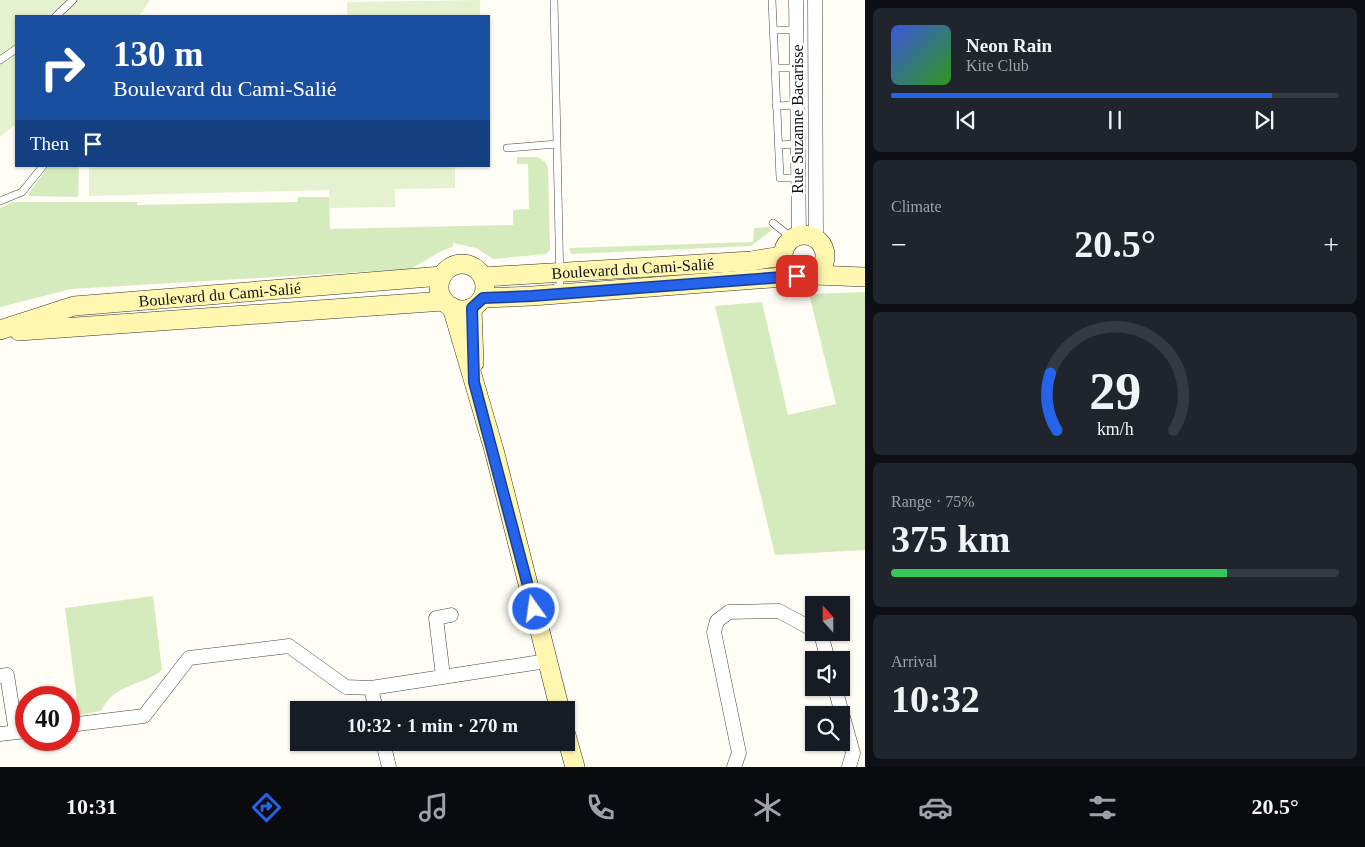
<!DOCTYPE html>
<html lang="en">
<head>
<meta charset="utf-8">
<style>
	:root { --surface:#171b24; --page:#20242c; --text:#f1f3f6; --muted:#9ea1a6; --line:#363941; --accent:#2563eb }
	body { margin:0; font-family:Georgia,serif; background:var(--page); color:var(--text); height:100vh; display:flex; flex-direction:column; font-size:19px; white-space:nowrap }
	* { box-sizing:border-box; margin:0 }
	p { font-size:16px; color:var(--muted) }
	.icon { flex:none; width:28px; height:28px; fill:none; stroke:currentColor; stroke-width:2; stroke-linecap:round; stroke-linejoin:round }
	.map { position:relative; flex:1; overflow:hidden }
	.drawer { display:flex; flex-direction:column; gap:8px; padding:8px; background:#0d0f14; width:500px }
	.drawer>* { flex:none }
	.hud { position:absolute; left:15px; top:15px; width:475px; height:152px; border-radius:0px; box-shadow:0 1px 4px #0004; background:#1a4fa0; color:#fff; overflow:hidden }
	.needle { width:32px; rotate:339deg }
	.controls { position:absolute; left:805px; top:596px; display:grid; gap:10px }
	.controls a { display:grid; place-items:center; width:45px; height:45px; border-radius:0px; background:var(--surface); box-shadow:0 1px 4px #0004; font-size:25px }
	.speed { position:absolute; left:15px; top:686px; display:flex; gap:10px; font-size:25px; font-weight:700; text-align:center }
	.speed>* { display:grid; place-content:center; width:65px; height:65px; border-radius:50%; background:var(--surface); box-shadow:0 1px 4px #0004; line-height:1 }
	.speed .limit { border:8px solid #d22; background:#fff; color:#111 }
	.pin { position:absolute; display:grid; place-items:center; width:42px; height:42px; color:#fff; margin:-21px; border-radius:10px; box-shadow:0 2px 8px #0006 }
	.me { position:absolute; width:55px; margin:-28px; rotate:346deg; stroke-linejoin:round; filter:drop-shadow(0 0 4px #0008) }
	.turn { display:flex; align-items:center; gap:18px; height:105px; padding:0 15px; font-size:22px }
	.turn .icon { width:65px; height:65px; stroke-width:2.5 }
	.turn b { display:block; font-size:35px; line-height:42px }
	.then { display:flex; align-items:center; height:48px; padding:0 15px; background:#0003; gap:10px; font-size:19px }
	.big { font-size:38px; font-weight:600; line-height:1.1 }
	.drawer .card { flex:1; display:flex; flex-direction:column; justify-content:center; gap:8px; min-width:0; padding:0 18px; border-radius:8px; background:var(--page) }
	.drawer .dial { align-items:center; gap:0 }
	.dial svg { height:130px; overflow:visible; fill:none; stroke:var(--line); stroke-width:7; stroke-linecap:round; text-anchor:middle }
	.dial text { fill:var(--text); stroke:none }
	.song { display:flex; align-items:center; gap:15px }
	.cover { width:60px; height:60px; border-radius:8px; background:linear-gradient(135deg,hsl(230 70% 55%),hsl(110 70% 35%)) }
	.played { height:5px; border-radius:2px; background:linear-gradient(90deg,var(--accent) 85%,var(--line) 85%) }
	.keys { display:flex; justify-content:space-around; direction:ltr }
	.heat { display:flex; justify-content:space-between; align-items:center; font-size:28px; direction:ltr }
	.charge { height:8px; border-radius:4px; background:linear-gradient(90deg,#34c759 75%,var(--line) 0) }
	.trip { position:absolute; left:290px; top:701px; width:285px; height:50px; border-radius:0px; background:var(--surface); box-shadow:0 1px 4px #0004; font-weight:600; line-height:50px; text-align:center }
	.tab-bar { display:flex; height:80px; justify-content:space-around; align-items:center; background:#090b0e; color:var(--muted) }
	.tab-bar .icon { width:35px; height:35px }
	.tab-bar .selected { color:var(--accent) }
	.tab-bar b { font-size:22px; color:var(--text) }
	main { display:flex; flex:1; min-height:0 }
	.map>svg:first-child { display:block }
</style>
</head>
<body>
<main>
<div class="map">
<svg width="865" height="767" viewBox="0 0 865 767">
	<rect width="100%" height="100%" fill="#fffdf5"/>
	<!-- green -->
	<path fill="#d5ebbd" d="M517 157H538L546 163 548 168 550 250 546 254 493 259 476 248 453 243V247C440 249 424 263 410 269L71 289 0 307V208L12 202H137V205L297 202 298 197H329L330 229 513 225V210L529 209 528 164H517Z
		M49 166H79L78 197 29 196 28 194Z
		M770 227 772 230 751 246 571 254 569 248 753 242 754 228Z
		M865 292V550L775 555 715 306 762 302 788 415 836 404 809 294Z
		M153 596 162 670C141 687 116 682 101 711L79 715 65 608Z"/>
	<!-- pitch -->
	<path fill="#e6f2cf" d="M0 0H150L139 16H16V124L0 137Z
		M480 0V16H347V2Z
		M89 166H455V188L395 189V207L329 208V190L89 196Z"/>
	<g fill="none" stroke-linecap="round" stroke-linejoin="round">
		<defs>
			<path id="lane" d="M772 0 780 178H798
				M56 16 73 0
				M773 30H796
				M0 60 16 49
				M775 68H797
				M776 106 797 105
				M778 145 798 144
				M507 148 557 144
				M0 201 22 192 43 166
				M773 223 792 238
				M553 289 560 286 554 0"/>
			<path id="street" d="M796 0 799 235
				M815 0 816 239
				M818 632 821 634 828 660
				M0 676 7 675 16 732
				M443 676 436 618 451 615
				M371 688 376 710
				M835 688 853 753 849 767
				M69 725 144 716 189 658 289 646 346 687 371 688 547 661
				M0 734 26 731
				M383 742 389 767
				M734 767 739 753 714 632 717 621 729 612 779 611 814 630"/>
			<g id="secondary">
				<circle cx="804" cy="256" r="21"/>
				<circle cx="462" cy="287" r="23"/>
				<path d="M813 275 865 277"/>
				<path id="s1" d="M483 277 751 261 782 256"/>
				<path d="M483 298 532 296 797 276"/>
				<path d="M452 307 494 450 560 710"/>
				<path d="M472 308 474 363"/>
				<path id="s2" d="M0 330 74 306 442 276"/>
				<path d="M19 331 444 301"/>
				<path d="M566 735 575 767"/>
			</g>
		</defs>
		<!-- lane casing -->
		<use href="#lane" stroke="#444" stroke-width="8"/>
		<!-- street casing -->
		<use href="#street" stroke="#444" stroke-width="15"/>
		<!-- secondary casing -->
		<use href="#secondary" stroke="#333" stroke-width="20"/>
		<!-- lane -->
		<use href="#lane" stroke="#fff" stroke-width="7"/>
		<!-- street -->
		<use href="#street" stroke="#fff" stroke-width="14"/>
		<!-- secondary -->
		<use href="#secondary" stroke="#fff6b0" stroke-width="19"/>
	</g>
	<g fill="none" stroke-linecap="round" stroke-linejoin="round">
		<defs>
			<path id="route" d="M534 609 474 382 472 308 483 298 532 296 797 276"/>
		</defs>
		<!-- route casing -->
		<use href="#route" stroke="#184099" stroke-width="12"/>
		<!-- route -->
		<use href="#route" stroke="#2563eb" stroke-width="9"/>
	</g>
	<g text-anchor="middle" stroke-width="5" stroke-linejoin="round" paint-order="stroke">
		<!-- street labels -->
		<g font-size="16" fill="#111" stroke="#fff">
			<text transform="translate(797 119) rotate(-90)" y="6">Rue Suzanne Bacarisse</text>
			<text dy="6" stroke="none"><textPath href="#s1" startOffset="150">Boulevard du Cami-Salié</textPath></text>
			<text dy="6" stroke="none"><textPath href="#s2" startOffset="224">Boulevard du Cami-Salié</textPath></text>
		</g>
	</g>
</svg>
<div class="controls">
<a><svg class="needle" viewBox="-14 -14 28 28"><path d="M0-13l5 13h-10z" fill="#e53935"/><path d="M0 13l5-13h-10z" fill="#9ea1a6"/></svg></a>
<a><svg class="icon" aria-label="sound" viewBox="0 0 24 24"><path d="M4 9h4l5-4v14l-5-4H4zM17 9q2 3 0 6"/></svg></a>
<a><svg class="icon" aria-label="search" viewBox="0 0 24 24"><circle cx="10" cy="10" r="6"/><path d="M15 15l6 6"/></svg></a>
</div>
<div class="speed"><div class="limit">40</div></div>
<div class="pin" style="left:797px;top:276px;background:#d93025"><svg class="icon" aria-label="arrive" viewBox="0 0 24 24"><path d="M6 21V4h12l-3 4 3 4H6"/></svg></div>
<svg class="me" style="left:534px;top:609px" viewBox="-20 -20 40 40"><circle r="17" fill="#2563eb" stroke="#fff" stroke-width="3"/><path d="M0-11L8 9 0 5-8 9z" fill="#fff"/></svg>
<div class="trip">10:32 · 1 min · 270 m</div>
<div class="hud">
<div class="turn"><svg class="icon" aria-label="right" viewBox="0 0 24 24"><path d="M7 20v-9h11M14 6l5 5-5 5"/></svg><div><b>130 m</b>Boulevard du Cami-Salié</div></div>
<div class="then">Then<svg class="icon" aria-label="arrive" viewBox="0 0 24 24"><path d="M6 21V4h12l-3 4 3 4H6"/></svg></div>
</div>
</div>
<section class="drawer">
<div class="card">
<div class="song"><i class="cover"></i><div><b>Neon Rain</b><p>Kite Club</p></div></div>
<div class="played"></div>
<div class="keys"><svg class="icon" aria-label="previous" viewBox="0 0 24 24"><path d="M18 5L8 12l10 7zM5 5v14"/></svg><svg class="icon" aria-label="pause" viewBox="0 0 24 24"><path d="M8 5v14M16 5v14"/></svg><svg class="icon" aria-label="next" viewBox="0 0 24 24"><path d="M6 5l10 7-10 7zM19 5v14"/></svg></div>
</div>
<div class="card"><p>Climate</p>
<div class="heat"><a>−</a><b class="big">20.5°</b><a>+</a></div>
</div>
<div class="card dial"><svg viewBox="0 0 100 80">
<path d="M14 69A42 42 0 1 1 86 69"/>
<path d="M14 69A42 42 0 0 1 10 34" stroke="#2563eb"/>
<text x="50" y="56" font-size="32" font-weight="700">29</text>
<text x="50" y="72" font-size="11">km/h</text>
</svg></div>
<div class="card"><p>Range · 75%</p><b class="big">375 km</b><div class="charge"></div></div>
<div class="card"><p>Arrival</p><b class="big">10:32</b></div>
</section>
</main>
<nav class="tab-bar">
<b>10:31</b>
<svg class="icon selected" aria-label="directions" viewBox="0 0 24 24"><path d="M12 3l9 9-9 9-9-9zM9 14v-3h6M13 9l2 2-2 2"/></svg>
<svg class="icon" aria-label="music" viewBox="0 0 24 24"><path d="M9 18V5l10-2v13"/><circle cx="6" cy="18" r="3"/><circle cx="16" cy="16" r="3"/></svg>
<svg class="icon" aria-label="phone" viewBox="0 0 24 24"><path d="M5 4h4l2 5-3 2q2 4 5 5l2-3 5 2v4C11 20 4 13 5 4z"/></svg>
<svg class="icon" aria-label="climate" viewBox="0 0 24 24"><path d="M12 3v18M4 7l16 10M4 17L20 7"/></svg>
<svg class="icon" aria-label="car" viewBox="0 0 24 24"><path d="M5 17H2v-5l4-1 3-4h7l3 4 3 1v5h-3M9 17h6M6 11h13"/><circle cx="7" cy="17" r="2"/><circle cx="17" cy="17" r="2"/></svg>
<svg class="icon" aria-label="filters" viewBox="0 0 24 24"><path d="M4 7h16M4 17h16"/><circle cx="9" cy="7" r="2"/><circle cx="15" cy="17" r="2"/></svg>
<b>20.5°</b>
</nav>
</body>
</html>
